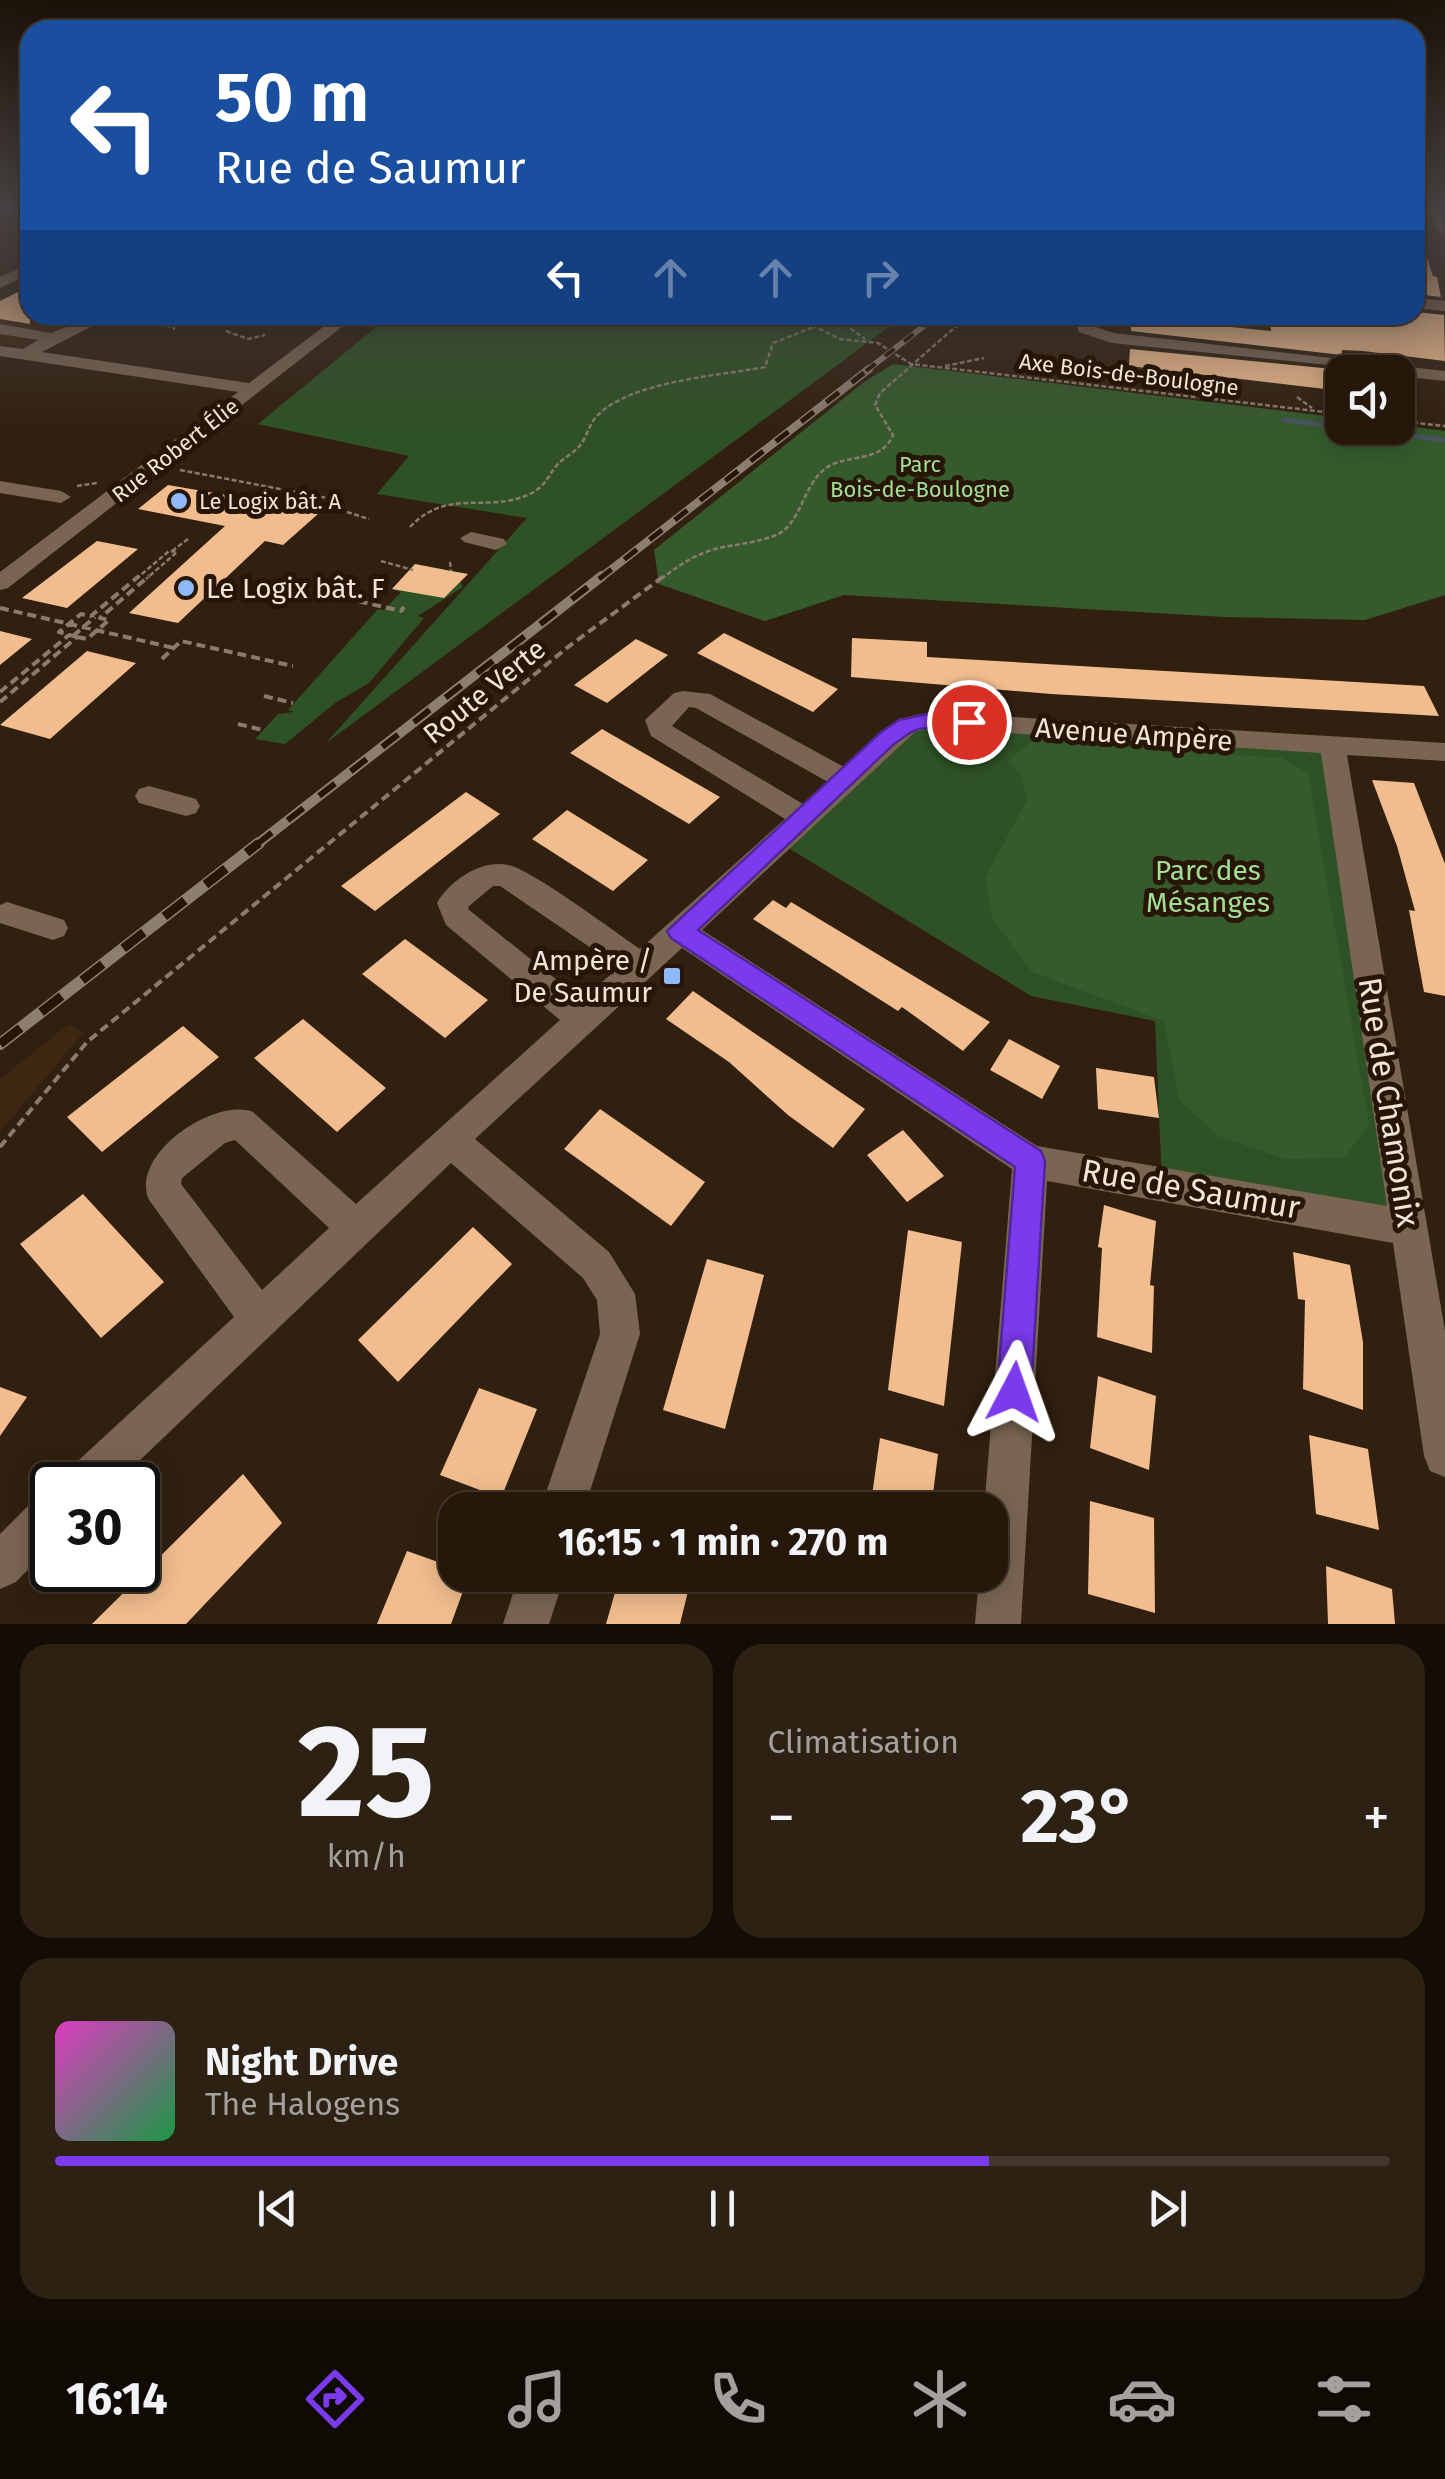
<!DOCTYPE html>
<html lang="fr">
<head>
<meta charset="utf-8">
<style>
	:root { --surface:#25180b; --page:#2d2114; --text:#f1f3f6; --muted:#a3a09d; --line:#42372c; --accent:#7c3aed }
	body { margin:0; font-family:"Fira Sans",sans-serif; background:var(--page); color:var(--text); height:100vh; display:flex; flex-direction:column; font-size:38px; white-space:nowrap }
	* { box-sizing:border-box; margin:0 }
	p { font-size:32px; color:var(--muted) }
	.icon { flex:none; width:55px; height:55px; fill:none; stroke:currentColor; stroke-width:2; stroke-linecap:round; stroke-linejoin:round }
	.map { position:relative; height:1624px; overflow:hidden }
	.sheet { display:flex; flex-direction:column; gap:20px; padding:20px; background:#140d06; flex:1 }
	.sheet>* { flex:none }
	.guide { position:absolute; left:20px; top:20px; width:1405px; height:305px; border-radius:30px; box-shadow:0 5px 25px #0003,0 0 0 2px var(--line); background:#1a4fa0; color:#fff; overflow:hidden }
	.tools { position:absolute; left:1325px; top:355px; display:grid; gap:20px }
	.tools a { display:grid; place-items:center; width:90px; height:90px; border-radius:20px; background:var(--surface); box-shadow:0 5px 25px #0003,0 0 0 2px var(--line); font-size:50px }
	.speed { position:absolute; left:30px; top:1462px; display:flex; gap:20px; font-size:50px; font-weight:700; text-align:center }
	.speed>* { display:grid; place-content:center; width:130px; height:130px; border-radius:50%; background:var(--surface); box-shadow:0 5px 25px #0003,0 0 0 2px var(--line); line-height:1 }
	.speed .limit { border:5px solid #111; border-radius:15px; background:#fff; color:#111 }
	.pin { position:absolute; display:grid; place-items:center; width:85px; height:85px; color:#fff; margin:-42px; border:5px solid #fff; border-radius:50%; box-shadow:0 2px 10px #0007 }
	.me { position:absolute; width:110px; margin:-55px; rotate:4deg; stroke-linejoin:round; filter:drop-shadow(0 0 8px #0008) }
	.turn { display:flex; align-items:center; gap:35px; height:210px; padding:0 30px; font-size:45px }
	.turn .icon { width:130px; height:130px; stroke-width:2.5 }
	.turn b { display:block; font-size:70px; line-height:85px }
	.lanes { display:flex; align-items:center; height:95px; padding:0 30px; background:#0003; justify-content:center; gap:50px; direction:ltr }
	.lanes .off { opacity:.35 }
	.big { font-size:75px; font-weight:700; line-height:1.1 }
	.sheet .card { flex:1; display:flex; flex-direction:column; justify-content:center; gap:15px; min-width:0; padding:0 35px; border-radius:30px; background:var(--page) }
	.sheet .dial { align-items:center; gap:0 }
	.dial b { font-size:130px; line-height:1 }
	.song { display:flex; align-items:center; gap:30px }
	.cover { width:120px; height:120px; border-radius:15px; background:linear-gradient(135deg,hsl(310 70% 55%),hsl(140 70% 35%)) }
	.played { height:10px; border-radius:5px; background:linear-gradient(90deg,var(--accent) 70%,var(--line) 70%) }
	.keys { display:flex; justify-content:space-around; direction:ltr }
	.heat { display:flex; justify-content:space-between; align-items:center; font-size:55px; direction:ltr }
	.sheet .tiles { flex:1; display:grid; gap:20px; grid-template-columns:1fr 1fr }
	.card:last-child { grid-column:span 2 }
	.trip { position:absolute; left:438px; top:1492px; width:570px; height:100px; border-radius:30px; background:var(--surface); box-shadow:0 5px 25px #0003,0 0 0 2px var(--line); font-weight:700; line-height:100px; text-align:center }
	.tab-bar { display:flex; height:160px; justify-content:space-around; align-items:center; background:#0f0a04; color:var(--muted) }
	.tab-bar .icon { width:70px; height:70px }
	.tab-bar .on { color:var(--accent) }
	.tab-bar b { font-size:45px; color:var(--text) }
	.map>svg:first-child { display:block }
</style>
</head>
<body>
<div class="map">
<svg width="1445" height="1624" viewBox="0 0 1445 1624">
	<rect width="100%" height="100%" fill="#31200f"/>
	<!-- built -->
	<path fill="#3d2711" d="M0 297 30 315 102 317 47 350 0 343Z
		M69 1024 83 1033 0 1132V1079Z"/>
	<!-- green -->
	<path fill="#2e5225" d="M391 315H905L326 743 527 518 377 494 409 456 258 424Z
		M415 564 468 574 461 582 463 587 418 616 424 618 369 683 335 703 285 744 255 739 278 714 293 712 288 710 378 609 384 610 401 592 392 589Z
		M907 725 1333 748 1409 1228 1162 1184 1155 1021 1031 996 777 841Z"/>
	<!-- forest -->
	<path fill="#355b2c" d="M893 364 1342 418V428L1398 425 1445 431V595L1365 620 1225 617 844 595 765 621 659 584 654 550 864 382Z
		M1033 740 1282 758 1308 774 1369 1124 1344 1158 1285 1159 1218 1136 1179 1099 1164 1021 1032 972 992 918 985 878 1027 800 1021 775 1008 761Z"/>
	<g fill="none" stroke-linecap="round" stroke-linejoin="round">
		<!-- stream -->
		<path stroke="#48535d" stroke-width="5" d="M1284 420 1342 427
			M1347 428 1445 440"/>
	</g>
	<!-- building -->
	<path fill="#f1bd8e" d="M1419 233 1433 276 1437 277 1441 297 1415 294V234Z
		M30 286V324L0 319V301Z
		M1415 312 1444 315 1445 361 1363 351 1342 350V355L1131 331V317L1271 331 1270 315H1374L1415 320Z
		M1130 349 1342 370V391L1129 366Z
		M168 485 261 501 318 514 283 545 265 541 178 623 129 613 225 526 138 509Z
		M97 541 138 549 67 608 22 598Z
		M415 564 451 571 468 574 444 598 392 589Z
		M0 631 32 639 0 665Z
		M724 633 838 689 813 712 697 653Z
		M852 638 927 642V657L1424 686 1439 716 1051 694 851 677Z
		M636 639 668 655 607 703 574 685Z
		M87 651 136 663 50 739 0 725Z
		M602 729 720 797 689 824 570 753Z
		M1372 780 1414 783 1445 864V996L1424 992 1409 910 1415 911 1397 846Z
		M466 792 500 814 375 911 341 886Z
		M567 810 648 860 613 891 532 839Z
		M773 900 786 908 791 902 990 1022 963 1051 902 1007 898 1011 753 919Z
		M405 939 488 1000 445 1038 362 974Z
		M693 991 865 1109 833 1148 788 1115 729 1062 666 1019Z
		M303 1019 386 1088 337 1132 254 1058Z
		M183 1026 219 1057 102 1152 67 1117Z
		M1009 1039 1060 1066 1042 1099 990 1070Z
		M1096 1068 1154 1077 1159 1118 1098 1109Z
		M600 1109 705 1182 671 1226 564 1149Z
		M903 1130 944 1176 907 1202 867 1155Z
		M83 1194 164 1282 101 1338 20 1244Z
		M1104 1205 1156 1221 1150 1285 1154 1286 1152 1353 1097 1337 1102 1248 1098 1247Z
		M473 1227 512 1264 398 1382 358 1340Z
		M908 1230 962 1242 944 1406 888 1390Z
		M1293 1252 1350 1265 1363 1342V1410L1303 1389 1305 1300 1298 1299Z
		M707 1259 764 1275 725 1429 663 1410Z
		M1098 1376 1156 1396 1149 1470 1090 1448Z
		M0 1387 27 1397 0 1436Z
		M479 1388 537 1409 501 1498 440 1475Z
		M1309 1435 1368 1449 1379 1530 1316 1514Z
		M880 1438 938 1454 931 1510H870Z
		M243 1474 282 1523 186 1624H92Z
		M1090 1501 1154 1518 1155 1613 1088 1594Z
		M407 1551 455 1568V1575H469L451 1624H377Z
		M1326 1566 1392 1589 1395 1624H1328Z
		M620 1575H692L680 1624H606Z"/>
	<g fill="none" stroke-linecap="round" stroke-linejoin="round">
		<!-- path-far1 -->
		<path stroke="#8a7b6e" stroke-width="2.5" stroke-dasharray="5 2.5" stroke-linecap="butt" d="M792 315 840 339 878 343 911 364 1342 414
			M832 315 865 339
			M159 322 175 329
			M226 331 248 339 265 335
			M945 366 984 358
			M1297 397 1312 408
			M1398 421 1445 426
			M180 470 338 500 331 507 369 519
			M77 486 97 483
			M253 499 268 487
			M410 527C449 486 488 515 532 493 546 485 548 476 557 465 564 457 575 453 581 444 587 436 589 425 596 417 629 381 718 376 765 367L773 343 814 327
			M172 551 188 539
			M381 561 413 570
			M450 562 451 571
			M136 579 169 551 177 552 146 579
			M661 579C678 566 694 555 715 549 735 544 757 543 776 535 801 525 803 484 826 468 848 453 881 464 893 435L875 405 880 393 969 315"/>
		<!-- path -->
		<path stroke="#8a7b6e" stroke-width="4" stroke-dasharray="9 5" stroke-linecap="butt" d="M345 598 401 611 404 607
			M0 608 174 648
			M73 636 95 617
			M77 637 87 639 109 620 100 618 149 576
			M77 637 59 632 81 614 91 616 139 576
			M162 659 181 641 293 666
			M0 692 69 635
			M264 696 293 703
			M0 702 77 637
			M238 724 263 730
			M0 1147 87 1042 568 647 664 576"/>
		<!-- minor -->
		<path fill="#7a6553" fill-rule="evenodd" d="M14 208H30V215Z
			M1429 208H1443L1445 234 1438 230Z
			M30 264V274L0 288V277Z
			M1415 298 1445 301V311L1415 308Z
			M97 315 102 319 100 322 42 352 249 383 339 315H357L8 588 0 590V572L238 392 0 356V346L23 349 38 340 0 334V324L51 333Z
			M1083 315H1100L1093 326 1114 333 1445 371V381L1398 376V372L1112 343 1079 332 1076 323Z
			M0 481 61 491 71 497 61 503 0 493Z
			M471 532 504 539 507 544 496 550 464 542 460 538Z
			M683 691 710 694 844 767 898 719 931 712 1445 743V761L1347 755 1445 1331V1477L1430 1471 1424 1456 1393 1243 1047 1181 1021 1624H975L979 1575H990V1510H984L1012 1169 682 948 475 1139 609 1252 635 1294 640 1334 584 1510H540L600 1334 597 1300 583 1278 451 1163 114 1485H61L68 1470 234 1317 149 1200C129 1155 214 1097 253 1112L356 1204 560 1020 446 925 437 903C450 880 482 859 508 865 531 869 615 932 640 949L785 819 651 736 645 720 674 693ZM689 707 696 708 828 782 803 804 672 726ZM931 728 1321 753 1387 1206 1037 1146 702 930 915 732ZM493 886H500L619 967 582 1000 469 910 468 907ZM235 1140 329 1228 262 1290 181 1184 182 1178 225 1143Z
			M149 786 196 799 200 806 196 813 186 816 139 803 135 796 139 789Z
			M7 902 64 920 68 928 64 936 53 940 0 923V905Z
			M52 1492V1545L16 1582 0 1589V1534L36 1498Z
			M519 1575H565L549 1624H503Z"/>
		<defs>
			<path id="rail-far3" d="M866 371 938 315"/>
			<path id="rail-far2" d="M599 579 869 369"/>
			<path id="rail-far1" d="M256 845 602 576"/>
			<path id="rail" d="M0 1044 259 843"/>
		</defs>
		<!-- rail-far3 casing -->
		<use href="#rail-far3" stroke="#8c7e70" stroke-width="6"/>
		<!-- rail-far2 casing -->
		<use href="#rail-far2" stroke="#8c7e70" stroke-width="8"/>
		<!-- rail-far1 casing -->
		<use href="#rail-far1" stroke="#8c7e70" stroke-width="10"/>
		<!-- rail casing -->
		<use href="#rail" stroke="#8c7e70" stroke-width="12"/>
		<!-- rail-far3 -->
		<use href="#rail-far3" stroke="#271606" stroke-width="4" stroke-dasharray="12" stroke-linecap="butt"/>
		<!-- rail-far2 -->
		<use href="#rail-far2" stroke="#271606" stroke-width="5" stroke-dasharray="16" stroke-linecap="butt"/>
		<!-- rail-far1 -->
		<use href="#rail-far1" stroke="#271606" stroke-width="6" stroke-dasharray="20" stroke-linecap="butt"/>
		<!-- rail -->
		<use href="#rail" stroke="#271606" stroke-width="9" stroke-dasharray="26" stroke-linecap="butt"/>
	</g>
	<!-- sky -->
	<linearGradient id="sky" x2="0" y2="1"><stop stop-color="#1b1208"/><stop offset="0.48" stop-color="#484242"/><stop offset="1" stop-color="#484242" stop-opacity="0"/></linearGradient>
	<rect width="1445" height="435" fill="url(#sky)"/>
	<!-- route -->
	<path fill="#7c3aed" stroke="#51269a" stroke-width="2.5" d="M932 713 969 716 980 722C965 737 936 723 916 730 909 732 902 739 895 743L698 930 1041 1151 1045 1161 1031 1392 1026 1404 1014 1409 1002 1404 997 1392 1015 1167 671 938 667 931 880 733 899 720Z"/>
	<!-- markers -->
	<g fill="#90b8fd" stroke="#271606" stroke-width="4">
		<circle cx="179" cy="501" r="10"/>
		<circle cx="186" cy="588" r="10"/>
		<rect x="662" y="966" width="20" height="20" rx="5"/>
	</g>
	<g text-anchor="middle" stroke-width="10" stroke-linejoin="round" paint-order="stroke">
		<!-- far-street labels -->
		<g font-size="22" fill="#f1e5db" stroke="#271606">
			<text transform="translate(1129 374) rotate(7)" y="8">Axe Bois-de-Boulogne</text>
			<text transform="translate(175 450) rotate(-38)" y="8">Rue Robert Élie</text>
		</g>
		<!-- far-park labels -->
		<g font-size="22" fill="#a3de95" stroke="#271606">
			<text x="920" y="472">Parc<tspan x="920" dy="25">Bois-de-Boulogne</tspan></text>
		</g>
		<!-- far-poi labels -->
		<g font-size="22" fill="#f1e5db" stroke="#271606" text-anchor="start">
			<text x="199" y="509">Le Logix bât. A</text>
		</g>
		<!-- poi labels -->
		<g font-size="28" fill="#f1e5db" stroke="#271606" text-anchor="start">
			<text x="206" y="598">Le Logix bât. F</text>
			<text x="652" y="970" text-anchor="end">Ampère /<tspan x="652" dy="32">De Saumur</tspan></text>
		</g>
		<!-- street labels -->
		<g font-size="28" fill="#f1e5db" stroke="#271606">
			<text transform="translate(484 691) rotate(-39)" y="10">Route Verte</text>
			<text transform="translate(1134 734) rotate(4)" y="10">Avenue Ampère</text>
		</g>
		<!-- park labels -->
		<g font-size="28" fill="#a3de95" stroke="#271606">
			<text x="1208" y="880">Parc des<tspan x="1208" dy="32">Mésanges</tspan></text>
		</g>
		<!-- near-street labels -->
		<g font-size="32" fill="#f1e5db" stroke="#271606">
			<text transform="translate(1389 1102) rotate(81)" y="11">Rue de Chamonix</text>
			<text transform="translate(1191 1189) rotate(10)" y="11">Rue de Saumur</text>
		</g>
	</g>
</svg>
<div class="tools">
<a><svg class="icon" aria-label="sound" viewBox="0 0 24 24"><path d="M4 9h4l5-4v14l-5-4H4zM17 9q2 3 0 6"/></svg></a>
</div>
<div class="speed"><div class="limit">30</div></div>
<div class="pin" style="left:969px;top:722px;background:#d93025"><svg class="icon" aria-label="arrive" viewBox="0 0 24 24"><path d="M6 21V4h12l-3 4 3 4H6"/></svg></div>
<svg class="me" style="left:1014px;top:1392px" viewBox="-20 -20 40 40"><path d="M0-17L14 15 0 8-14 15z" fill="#7c3aed" stroke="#fff" stroke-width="4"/></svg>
<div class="trip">16:15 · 1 min · 270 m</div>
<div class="guide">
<div class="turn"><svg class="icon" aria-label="left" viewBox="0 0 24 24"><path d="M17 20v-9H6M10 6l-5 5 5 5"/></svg><div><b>50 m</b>Rue de Saumur</div></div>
<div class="lanes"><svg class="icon" aria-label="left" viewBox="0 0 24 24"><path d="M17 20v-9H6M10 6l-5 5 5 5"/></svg><svg class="icon off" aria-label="ahead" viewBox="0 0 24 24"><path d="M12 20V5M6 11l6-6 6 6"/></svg><svg class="icon off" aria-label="ahead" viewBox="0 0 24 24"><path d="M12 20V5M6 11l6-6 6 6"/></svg><svg class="icon off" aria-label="right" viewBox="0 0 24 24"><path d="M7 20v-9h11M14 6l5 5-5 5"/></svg></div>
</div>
</div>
<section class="sheet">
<div class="tiles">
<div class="card dial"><b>25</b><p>km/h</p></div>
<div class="card"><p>Climatisation</p>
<div class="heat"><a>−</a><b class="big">23°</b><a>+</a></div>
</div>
<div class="card">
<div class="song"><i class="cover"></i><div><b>Night Drive</b><p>The Halogens</p></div></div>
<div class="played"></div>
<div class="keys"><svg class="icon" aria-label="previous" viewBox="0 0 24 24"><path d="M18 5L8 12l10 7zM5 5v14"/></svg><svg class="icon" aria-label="pause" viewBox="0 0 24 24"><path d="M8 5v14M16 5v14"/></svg><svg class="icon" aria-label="next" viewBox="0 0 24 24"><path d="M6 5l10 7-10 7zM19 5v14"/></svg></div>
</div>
</div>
</section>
<nav class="tab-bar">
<b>16:14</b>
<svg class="icon on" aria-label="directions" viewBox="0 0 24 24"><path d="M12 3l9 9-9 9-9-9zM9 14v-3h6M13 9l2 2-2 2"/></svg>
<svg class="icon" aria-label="music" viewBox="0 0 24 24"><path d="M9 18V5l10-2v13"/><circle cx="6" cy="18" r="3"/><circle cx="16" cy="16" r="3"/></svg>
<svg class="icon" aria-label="phone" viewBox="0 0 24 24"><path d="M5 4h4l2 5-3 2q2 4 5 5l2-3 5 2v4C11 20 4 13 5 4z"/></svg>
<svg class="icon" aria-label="climate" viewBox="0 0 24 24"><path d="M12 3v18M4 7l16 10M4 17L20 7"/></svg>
<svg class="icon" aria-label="car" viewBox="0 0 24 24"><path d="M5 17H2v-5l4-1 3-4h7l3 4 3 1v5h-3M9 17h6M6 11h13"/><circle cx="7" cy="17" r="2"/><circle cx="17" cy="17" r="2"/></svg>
<svg class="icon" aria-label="filters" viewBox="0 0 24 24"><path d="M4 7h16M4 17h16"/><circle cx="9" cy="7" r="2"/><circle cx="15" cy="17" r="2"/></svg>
</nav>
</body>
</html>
